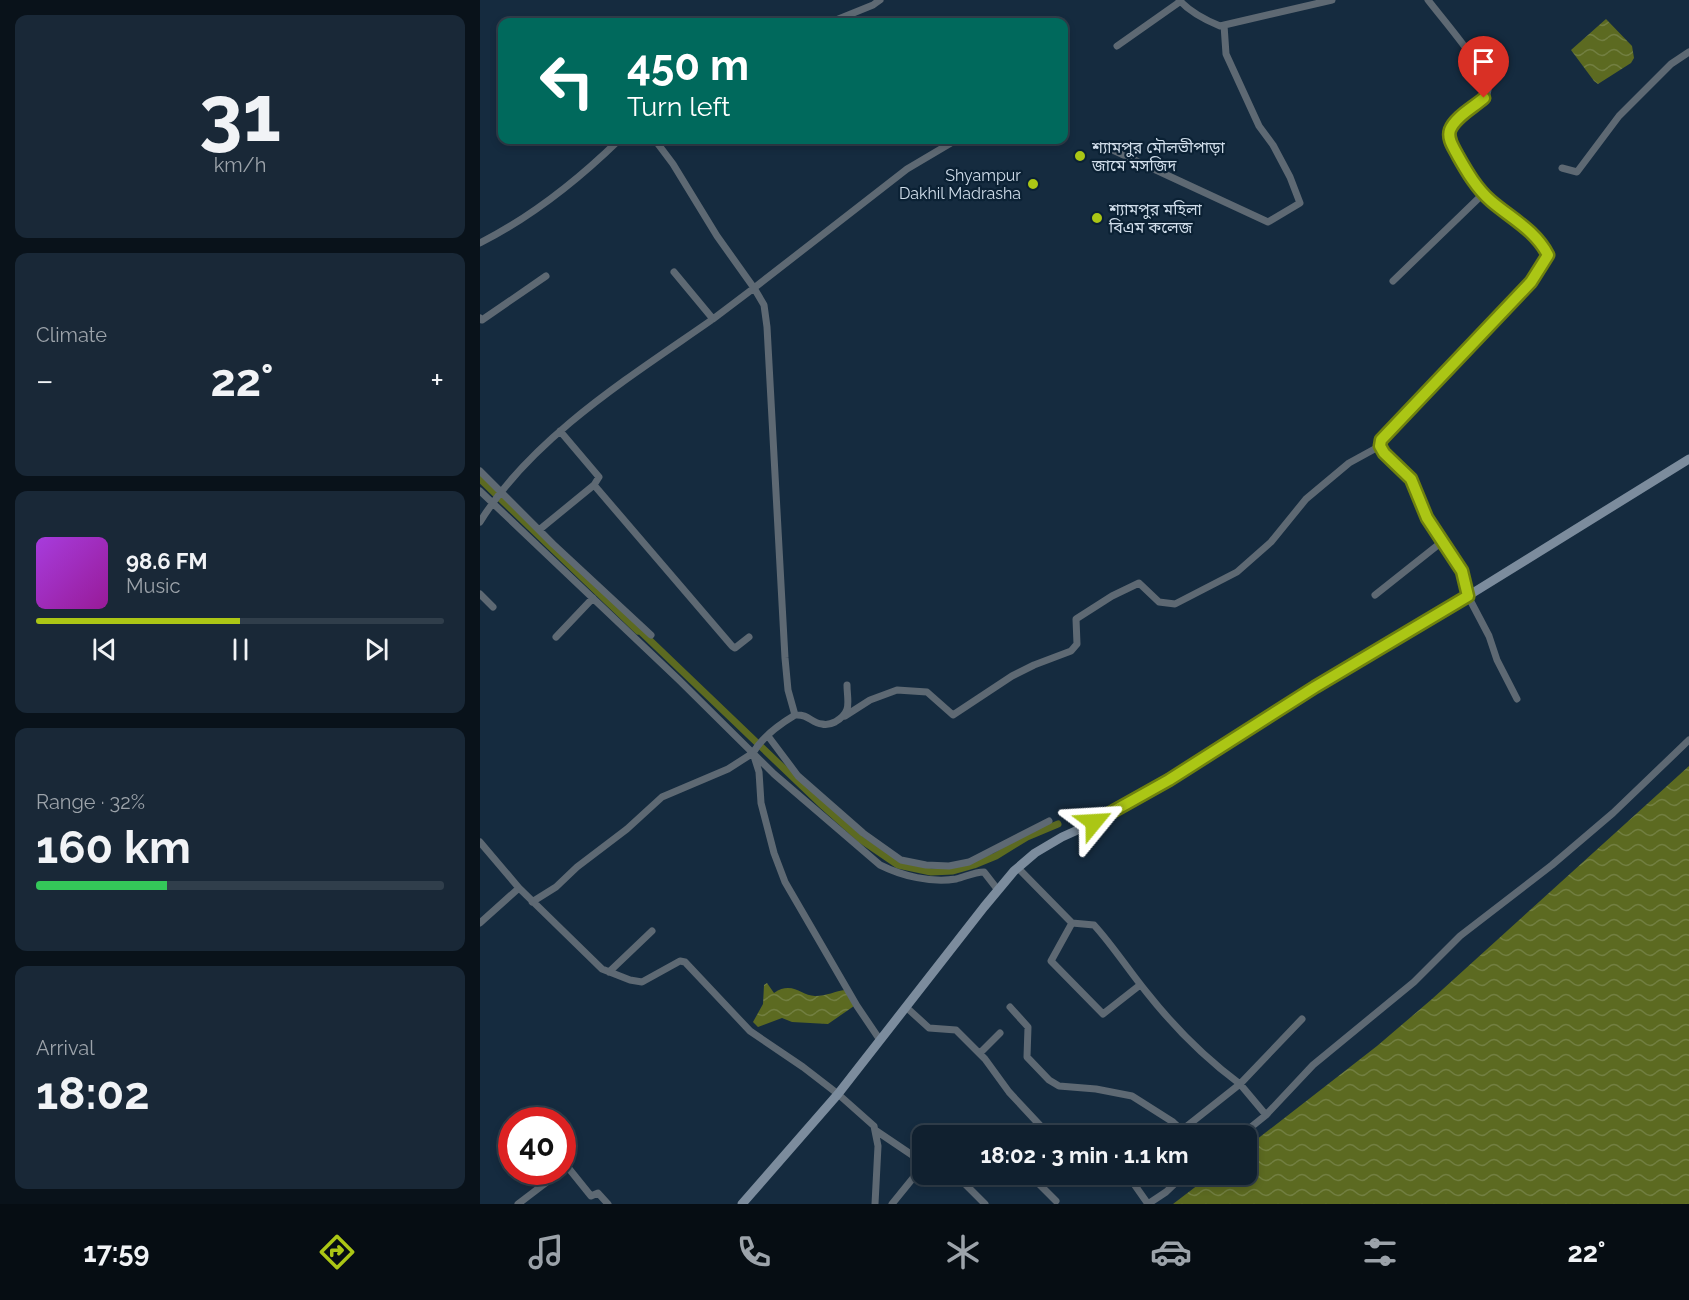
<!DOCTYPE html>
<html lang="en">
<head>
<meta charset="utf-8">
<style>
	:root { --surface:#10202f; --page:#192837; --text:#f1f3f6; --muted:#9ca3aa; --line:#303e4b; --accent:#abc615 }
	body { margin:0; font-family:Raleway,"Noto Sans Bengali",sans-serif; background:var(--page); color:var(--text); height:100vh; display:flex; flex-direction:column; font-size:22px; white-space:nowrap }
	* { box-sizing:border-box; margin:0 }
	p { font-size:20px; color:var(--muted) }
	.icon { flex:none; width:33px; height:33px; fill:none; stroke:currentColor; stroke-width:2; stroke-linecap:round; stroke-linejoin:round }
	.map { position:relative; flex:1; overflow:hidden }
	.sheet { display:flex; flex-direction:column; gap:15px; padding:15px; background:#09121a; width:480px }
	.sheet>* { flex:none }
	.guide { position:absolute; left:18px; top:18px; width:570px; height:126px; border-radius:12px; box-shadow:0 3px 9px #0003,0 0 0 2px var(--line); background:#00695c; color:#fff; overflow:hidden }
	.speed { position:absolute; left:18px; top:1107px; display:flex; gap:12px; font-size:30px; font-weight:700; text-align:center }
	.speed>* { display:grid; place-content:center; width:78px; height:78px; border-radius:50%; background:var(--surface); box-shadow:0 3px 9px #0003,0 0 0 2px var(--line); line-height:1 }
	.speed .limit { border:9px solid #d22; background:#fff; color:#111 }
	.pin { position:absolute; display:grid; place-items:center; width:51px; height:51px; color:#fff; margin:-62px -26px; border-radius:50% 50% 50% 0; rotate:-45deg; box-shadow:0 0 6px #0007 }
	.pin .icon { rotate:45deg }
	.me { position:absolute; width:66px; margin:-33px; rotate:63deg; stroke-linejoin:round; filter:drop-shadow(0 0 4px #0008) }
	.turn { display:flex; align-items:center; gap:21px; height:126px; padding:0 30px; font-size:27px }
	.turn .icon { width:78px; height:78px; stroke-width:2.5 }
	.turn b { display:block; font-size:42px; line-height:51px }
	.big { font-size:45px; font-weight:700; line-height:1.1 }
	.sheet .widget { flex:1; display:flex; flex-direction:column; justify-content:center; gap:9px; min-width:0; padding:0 21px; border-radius:12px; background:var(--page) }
	.sheet .dial { align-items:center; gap:0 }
	.dial b { font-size:78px; line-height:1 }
	.song { display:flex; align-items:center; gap:18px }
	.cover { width:72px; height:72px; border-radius:9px; background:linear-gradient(135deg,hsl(280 70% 55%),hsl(300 70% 35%)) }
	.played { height:6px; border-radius:3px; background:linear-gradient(90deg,var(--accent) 50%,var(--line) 50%) }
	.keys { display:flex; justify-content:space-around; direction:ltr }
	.heat { display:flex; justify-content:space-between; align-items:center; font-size:33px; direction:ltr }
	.charge { height:9px; border-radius:4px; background:linear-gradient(90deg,#34c759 32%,var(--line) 0) }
	.trip { position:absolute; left:432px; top:1125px; width:345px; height:60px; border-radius:12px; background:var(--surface); box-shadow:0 3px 9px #0003,0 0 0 2px var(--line); font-weight:700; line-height:60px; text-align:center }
	.menu { display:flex; height:96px; justify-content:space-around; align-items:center; background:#060d13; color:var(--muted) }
	.menu .icon { width:42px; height:42px }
	.menu .selected { color:var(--accent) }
	.menu b { font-size:27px; color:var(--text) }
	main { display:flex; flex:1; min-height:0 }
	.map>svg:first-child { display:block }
</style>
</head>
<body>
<main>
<section class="sheet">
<div class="widget dial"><b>31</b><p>km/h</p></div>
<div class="widget"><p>Climate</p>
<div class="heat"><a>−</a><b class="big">22°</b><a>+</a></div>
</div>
<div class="widget">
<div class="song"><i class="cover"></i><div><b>98.6 FM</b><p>Music</p></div></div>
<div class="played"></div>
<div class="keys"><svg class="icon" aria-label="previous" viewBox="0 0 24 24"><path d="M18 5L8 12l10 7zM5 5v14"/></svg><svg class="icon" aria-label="pause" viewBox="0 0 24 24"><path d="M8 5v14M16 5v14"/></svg><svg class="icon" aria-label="next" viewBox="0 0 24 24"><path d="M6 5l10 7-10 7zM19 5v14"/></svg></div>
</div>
<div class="widget"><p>Range · 32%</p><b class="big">160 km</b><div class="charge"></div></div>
<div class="widget"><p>Arrival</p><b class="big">18:02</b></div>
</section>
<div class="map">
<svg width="1209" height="1204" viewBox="0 0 1209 1204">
	<defs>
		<pattern id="water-waves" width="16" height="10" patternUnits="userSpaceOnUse" patternTransform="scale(1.5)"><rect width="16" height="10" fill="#5c6a21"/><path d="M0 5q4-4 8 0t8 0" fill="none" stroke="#727f41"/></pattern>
	</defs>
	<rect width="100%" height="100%" fill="#152b3f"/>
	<!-- water -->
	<path fill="url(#water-waves)" d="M1126 19 1152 46 1154 58 1151 63 1118 84 1114 81 1091 50Z
		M1209 766V1204H693L731 1175 766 1174 767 1147 897 1046 952 999Z
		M287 983 294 993C313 980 322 997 336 996 346 996 356 991 365 990L374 1006 348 1024 312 1022 302 1018 278 1027 273 1022 283 1004 284 985Z"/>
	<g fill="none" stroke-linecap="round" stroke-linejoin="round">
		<!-- canal -->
		<path stroke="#5c6a21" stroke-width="7" d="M0 479 158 631
			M156 627 343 806 380 839 418 865 451 872 473 871 494 865 516 856 547 837 578 824"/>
		<!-- street -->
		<path stroke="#5e6973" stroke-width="7" d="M699 0C710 12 725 20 740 26L852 0
			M948 0C960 16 1010 73 1008 90 1005 112 962 116 971 143 977 161 995 185 1009 199 1030 219 1053 228 1068 255L1051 282 901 440 900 446 904 453 931 479 947 517 982 571 988 596 1009 636 1017 660 1037 699
			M351 22 393 5 400 0
			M637 46 701 1
			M175 140 193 164 237 236 274 288 233 319 194 272
			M622 145 788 222 820 203 810 177 793 145 779 126 746 54 744 25
			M1082 168 1097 172 1139 116 1191 64 1209 52
			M0 243C51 217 98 180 139 140
			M913 281 1004 193
			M0 318 2 320 66 276
			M0 471 73 544 171 635
			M114 485 252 646 255 648 269 637
			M0 491 199 680 294 774 400 865C422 876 451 883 476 879 485 877 494 872 504 872L518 890
			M0 522C52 437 153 375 233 319
			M59 530 114 485 119 477 80 431
			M0 594 13 607
			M895 595 963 541
			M76 637 113 598
			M315 715C329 714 331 723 342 724 346 725 351 724 355 722 373 712 367 701 367 685
			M365 716 390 700 417 690 447 692 473 715 532 676 554 665 591 651 597 644 596 619 632 596 659 583 679 602 695 604 757 572 791 542 826 499 869 463 900 446
			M288 736 318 776 383 833 421 860 446 865 469 866 489 862 569 821
			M0 842 39 888
			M538 868 592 923 614 925C634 947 649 971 668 994 695 1028 725 1058 760 1084L822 1019
			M52 902 76 887 97 867 147 829 182 797 248 769 273 753
			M0 923 39 888 122 969 150 980 162 982 200 961 205 962 270 1031 323 1067 358 1094 394 1126 398 1146 395 1204
			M592 923 571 961 623 1014 660 985
			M129 972 172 931
			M426 1007 449 1028 476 1030 505 1059 529 1092 570 1136
			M530 1007 548 1027 547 1057 569 1080 579 1086 616 1089 652 1096 693 1122 708 1136
			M400 1040 377 1006 305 882 294 853 281 803 279 772 273 753C282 737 300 724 315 715L308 690 305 658 287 327 284 305 274 288 427 169 476 140
			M500 1053 520 1033
			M395 1130 435 1157 442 1153
			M702 1130 760 1084 786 1115
			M606 1136 614 1129 619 1136
			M760 1136 786 1115 833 1065 934 982 980 936 1072 865 1133 813 1209 740
			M82 1160 111 1196 118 1193 128 1204
			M475 1174 505 1204
			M549 1174 556 1181
			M563 1174 556 1181 576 1201
			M647 1174 668 1204
			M38 1204 80 1172
			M412 1204 442 1167
			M668 1204 686 1192 705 1174"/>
		<!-- secondary -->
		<path stroke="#7c8c9d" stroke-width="9" d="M262 1204 358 1094 504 907 534 871 555 853 582 837 631 815 689 781 835 687 970 607 1209 459"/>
	</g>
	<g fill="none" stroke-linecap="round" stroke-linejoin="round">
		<defs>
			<path id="route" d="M614 822 689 780 835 687 988 596 982 571 947 518 931 479 904 453 900 446 901 440 1051 282 1068 255C1055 230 1032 219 1011 201 997 189 987 172 978 156 974 148 967 139 970 130 975 117 994 107 1004 98"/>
		</defs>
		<!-- route casing -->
		<use href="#route" stroke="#6f810e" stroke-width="15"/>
		<!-- route -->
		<use href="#route" stroke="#abc615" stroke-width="10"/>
	</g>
	<!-- markers -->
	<g fill="#abc615" stroke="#0b2134" stroke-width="2">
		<circle cx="600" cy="156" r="6"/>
		<circle cx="553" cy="184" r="6"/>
		<circle cx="617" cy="218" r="6"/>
	</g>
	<g text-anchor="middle" stroke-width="4.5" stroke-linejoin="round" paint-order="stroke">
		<!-- poi labels -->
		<g font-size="16" fill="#d0ddea" stroke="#0b2134" text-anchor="start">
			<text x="612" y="153">শ্যামপুর মৌলভীপাড়া<tspan x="612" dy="18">জামে মসজিদ</tspan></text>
			<text x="541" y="181" text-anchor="end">Shyampur<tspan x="541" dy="18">Dakhil Madrasha</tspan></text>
			<text x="629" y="215">শ্যামপুর মহিলা<tspan x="629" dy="18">বিএম কলেজ</tspan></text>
		</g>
	</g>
</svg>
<div class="speed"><div class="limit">40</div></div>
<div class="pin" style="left:1004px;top:98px;background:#d93025"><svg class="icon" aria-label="arrive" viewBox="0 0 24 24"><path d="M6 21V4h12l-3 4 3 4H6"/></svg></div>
<svg class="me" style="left:614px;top:822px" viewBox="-20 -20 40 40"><path d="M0-17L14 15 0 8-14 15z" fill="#abc615" stroke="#fff" stroke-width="4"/></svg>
<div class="trip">18:02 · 3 min · 1.1 km</div>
<div class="guide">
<div class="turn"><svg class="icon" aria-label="left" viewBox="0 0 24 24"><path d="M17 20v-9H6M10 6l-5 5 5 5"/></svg><div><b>450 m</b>Turn left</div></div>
</div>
</div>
</main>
<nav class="menu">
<b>17:59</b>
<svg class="icon selected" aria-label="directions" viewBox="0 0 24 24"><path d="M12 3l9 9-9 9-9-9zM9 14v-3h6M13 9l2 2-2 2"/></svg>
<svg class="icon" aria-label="music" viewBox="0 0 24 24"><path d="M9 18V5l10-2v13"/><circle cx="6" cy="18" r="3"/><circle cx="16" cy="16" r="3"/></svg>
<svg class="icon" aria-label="phone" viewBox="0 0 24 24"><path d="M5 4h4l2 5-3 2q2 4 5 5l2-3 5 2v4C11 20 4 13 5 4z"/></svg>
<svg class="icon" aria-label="climate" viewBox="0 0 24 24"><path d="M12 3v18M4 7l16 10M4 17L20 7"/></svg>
<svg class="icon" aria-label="car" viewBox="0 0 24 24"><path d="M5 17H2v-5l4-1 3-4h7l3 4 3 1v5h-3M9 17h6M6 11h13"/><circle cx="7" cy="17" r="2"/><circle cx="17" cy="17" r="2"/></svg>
<svg class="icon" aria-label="filters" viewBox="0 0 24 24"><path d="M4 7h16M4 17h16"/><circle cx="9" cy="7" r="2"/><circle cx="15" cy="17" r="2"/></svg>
<b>22°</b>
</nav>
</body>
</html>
